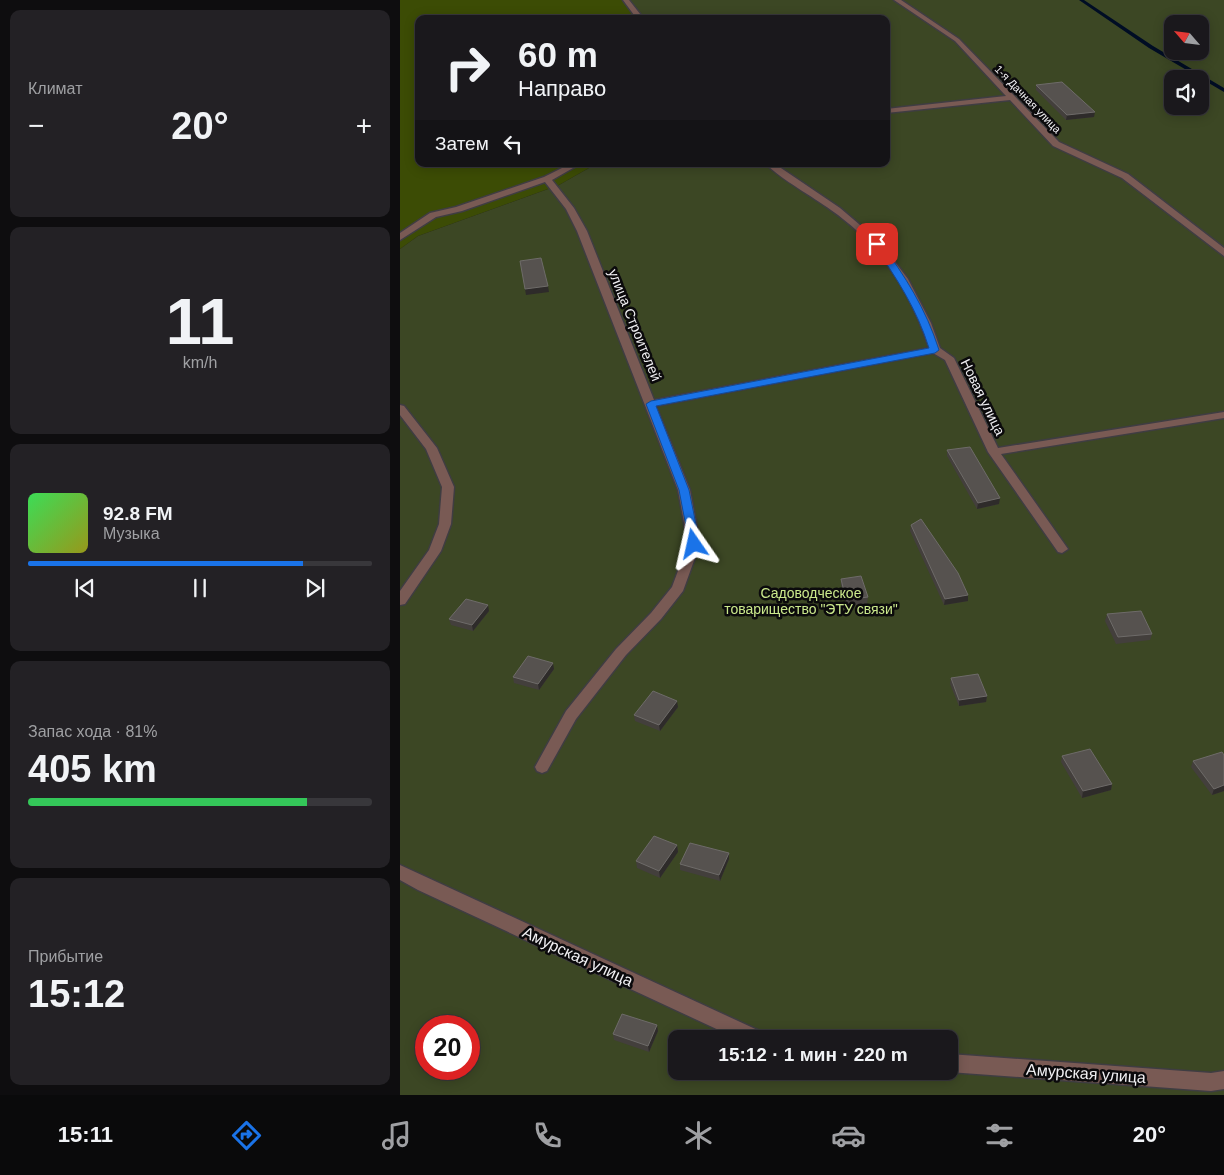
<!DOCTYPE html>
<html lang="ru">
<head>
<meta charset="utf-8">
<style>
	:root { --surface:#1a181c; --page:#232125; --text:#f1f3f6; --muted:#9fa0a3; --line:#38373b; --accent:#1a73e8 }
	body { margin:0; font-family:Helvetica,sans-serif; background:var(--page); color:var(--text); height:100vh; display:flex; flex-direction:column; font-size:19px; white-space:nowrap }
	* { box-sizing:border-box; margin:0 }
	p { font-size:16px; color:var(--muted) }
	.icon { flex:none; width:28px; height:28px; fill:none; stroke:currentColor; stroke-width:2; stroke-linecap:round; stroke-linejoin:round }
	.map { position:relative; flex:1; overflow:hidden }
	.details { display:flex; flex-direction:column; gap:10px; padding:10px; background:#0e0d0f; width:400px }
	.details>* { flex:none }
	.top-card { position:absolute; left:15px; top:15px; width:475px; height:152px; border-radius:10px; box-shadow:0 2px 12px #0003,0 0 0 1px var(--line); background:#1a181c; color:var(--text); overflow:hidden }
	.needle { width:32px; rotate:298deg }
	.buttons { position:absolute; left:764px; top:15px; display:grid; gap:10px }
	.buttons a { display:grid; place-items:center; width:45px; height:45px; border-radius:10px; background:var(--surface); box-shadow:0 2px 12px #0003,0 0 0 1px var(--line); font-size:25px }
	.speed { position:absolute; left:15px; top:1015px; display:flex; gap:10px; font-size:25px; font-weight:700; text-align:center }
	.speed>* { display:grid; place-content:center; width:65px; height:65px; border-radius:50%; background:var(--surface); box-shadow:0 2px 12px #0003,0 0 0 1px var(--line); line-height:1 }
	.speed .limit { border:8px solid #d22; background:#fff; color:#111 }
	.pin { position:absolute; display:grid; place-items:center; width:42px; height:42px; color:#fff; margin:-21px; border-radius:10px; box-shadow:0 2px 8px #0006 }
	.me { position:absolute; width:55px; margin:-28px; rotate:349deg; stroke-linejoin:round; filter:drop-shadow(0 0 4px #0008) }
	.turn { display:flex; align-items:center; gap:18px; height:105px; padding:0 20px; font-size:22px }
	.turn .icon { width:65px; height:65px; stroke-width:2.5 }
	.turn b { display:block; font-size:35px; line-height:42px }
	.then { display:flex; align-items:center; height:48px; padding:0 20px; background:#0003; gap:10px; font-size:19px }
	.big { font-size:38px; font-weight:600; line-height:1.1 }
	.details .tile { flex:1; display:flex; flex-direction:column; justify-content:center; gap:8px; min-width:0; padding:0 18px; border-radius:10px; background:var(--page) }
	.details .dial { align-items:center; gap:0 }
	.dial b { font-size:65px; line-height:1 }
	.song { display:flex; align-items:center; gap:15px }
	.cover { width:60px; height:60px; border-radius:8px; background:linear-gradient(135deg,hsl(130 70% 55%),hsl(60 70% 35%)) }
	.played { height:5px; border-radius:2px; background:linear-gradient(90deg,var(--accent) 80%,var(--line) 80%) }
	.keys { display:flex; justify-content:space-around; direction:ltr }
	.heat { display:flex; justify-content:space-between; align-items:center; font-size:28px; direction:ltr }
	.charge { height:8px; border-radius:4px; background:linear-gradient(90deg,#34c759 81%,var(--line) 0) }
	.trip { position:absolute; left:268px; top:1030px; width:290px; height:50px; border-radius:10px; background:var(--surface); box-shadow:0 2px 12px #0003,0 0 0 1px var(--line); font-weight:600; line-height:50px; text-align:center }
	.menu { display:flex; height:80px; justify-content:space-around; align-items:center; background:#0a0a0b; color:var(--muted) }
	.menu .icon { width:35px; height:35px }
	.menu .current { color:var(--accent) }
	.menu b { font-size:22px; color:var(--text) }
	main { display:flex; flex:1; min-height:0 }
	.map>svg:first-child { display:block }
</style>
</head>
<body>
<main>
<section class="details">
<div class="tile"><p>Климат</p>
<div class="heat"><a>−</a><b class="big">20°</b><a>+</a></div>
</div>
<div class="tile dial"><b>11</b><p>km/h</p></div>
<div class="tile">
<div class="song"><i class="cover"></i><div><b>92.8 FM</b><p>Музыка</p></div></div>
<div class="played"></div>
<div class="keys"><svg class="icon" aria-label="previous" viewBox="0 0 24 24"><path d="M18 5L8 12l10 7zM5 5v14"/></svg><svg class="icon" aria-label="pause" viewBox="0 0 24 24"><path d="M8 5v14M16 5v14"/></svg><svg class="icon" aria-label="next" viewBox="0 0 24 24"><path d="M6 5l10 7-10 7zM19 5v14"/></svg></div>
</div>
<div class="tile"><p>Запас хода · 81%</p><b class="big">405 km</b><div class="charge"></div></div>
<div class="tile"><p>Прибытие</p><b class="big">15:12</b></div>
</section>
<div class="map">
<svg width="824" height="1095" viewBox="0 0 824 1095">
	<rect width="100%" height="100%" fill="#222025"/>
	<!-- green -->
	<path fill="#3c4724" fill-rule="evenodd" d="M226 0H824V1095H0V249L18 236 159 185 196 164H486V19H242ZM772 24H800V51H772ZM772 79H800V106H772ZM26 1026H69V1069H26ZM276 1039H549V1071H276Z"/>
	<!-- forest -->
	<path fill="#3c4c05" d="M0 0H226L242 19H19V164H196L159 185 18 236 0 249Z"/>
	<g fill="none" stroke-linecap="round" stroke-linejoin="round">
		<!-- stream -->
		<path fill="#000d24" fill-rule="evenodd" d="M679 0H684L753 46 824 88V92L749 48Z"/>
		<defs>
			<path id="minor" d="M223 0H229L244 19H237Z
				M494 0H501L559 39 659 142 728 174 824 248V256L722 178 653 146 610 100 486 113V109L606 96 555 41Z
				M170 164H180L152 180 174 208 187 231 254 400 529 348C511 292 480 244 431 210 412 196 382 180 366 164H375L440 208 480 242 508 279 531 323 540 348 554 358 598 448 824 412V418L601 454 668 549 662 553 658 552 588 452 545 360 533 353 256 406 290 490 300 544 283 591 261 619 226 655 176 719 147 771 142 773 137 771 135 767 166 711 216 649 251 613 272 587 288 544 278 490 177 231 166 209 145 182 62 211 36 217 0 240V233L30 213 56 207 144 177Z
				M0 405 4 406 37 448 54 487 51 524 41 551 5 604 0 605V591L29 550 39 524 42 487 26 449 0 415Z
				M0 865 364 1033 367 1039H338L18 890 0 880Z
				M549 1054 811 1073 824 1071V1089L811 1091 549 1072Z"/>
		</defs>
		<!-- minor casing -->
		<use href="#minor" stroke="#3f3d42" stroke-width="3"/>
		<!-- minor -->
		<use href="#minor" fill="#795a54" fill-rule="evenodd"/>
	</g>
	<!-- wall -->
	<path fill="#433f3c" d="M636 85 694 117 666 120 636 90Z
		M547 450 599 504 577 509 547 456Z
		M511 525 568 601 544 605 510 531Z
		M441 579 468 597 467 604 446 606 441 585Z
		M89 611 73 631 51 625 49 619Z
		M707 614 752 634 750 640 716 644 705 621Z
		M154 669 139 690 114 683 113 677Z
		M551 678 587 696 586 702 559 706 550 684Z
		M278 707 260 731 235 721 234 715Z
		M824 755V791L812 795 791 767 793 761Z
		M662 756 712 784 711 790 682 798 661 762Z
		M277 845 278 852 260 878 237 868 236 861Z
		M329 853V859L320 881 280 870V864Z
		M258 1031 249 1052 214 1040 213 1034Z"/>
	<!-- shaded-wall -->
	<path fill="#2e2b2a" d="M695 112 694 117 666 120 667 115Z
		M148 286 149 292 126 295 125 289Z
		M600 498 599 504 577 509 578 503Z
		M568 595V601L544 605 545 599Z
		M88 605 89 611 73 631 72 625Z
		M153 663 154 669 139 690 138 684Z
		M587 696 586 702 559 706V700Z
		M277 701 278 707 260 731 259 725Z
		M712 784 711 790 682 798 683 791Z
		M824 785V791L812 795 814 789Z
		M277 845 278 852 260 878 259 871Z
		M329 853V859L320 881 319 875Z
		M257 1025 258 1031 249 1052 248 1046Z"/>
	<!-- building -->
	<path fill="#56524f" stroke="#6e6b69" d="M662 82 695 112 667 115 636 85Z
		M141 258 148 286 125 289 120 261Z
		M570 447 600 498 578 503 547 450Z
		M521 519 558 573 568 595 545 599 511 525Z
		M461 576 468 597 446 600 441 579Z
		M66 599 88 605 72 625 49 619Z
		M741 611 752 634 718 637 707 614Z
		M128 656 153 663 138 684 113 677Z
		M578 674 587 696 559 700 551 678Z
		M253 691 277 701 259 725 234 715Z
		M690 749 712 784 683 791 662 756Z
		M822 752 824 755V785L814 789 793 761Z
		M254 836 277 845 259 871 236 861Z
		M290 843 329 853 319 875 280 864Z
		M222 1014 257 1025 248 1046 213 1034Z"/>
	<!-- route -->
	<path fill="#1a73e8" stroke="#114b97" d="M474 242H480C505 276 526 309 539 350L535 353 256 406 289 490 300 544 294 548 290 547 279 490 246 404 251 401 529 348C517 309 496 277 473 244Z"/>
	<g text-anchor="middle" stroke-width="5" stroke-linejoin="round" paint-order="stroke">
		<!-- far-street labels -->
		<g font-size="11" fill="#f1f0f3" stroke="#0b0a0c">
			<text transform="translate(628 99) rotate(46)" y="4">1-я Дачная улица</text>
		</g>
		<!-- street labels -->
		<g font-size="14" fill="#f1f0f3" stroke="#0b0a0c">
			<text transform="translate(235 325) rotate(68)" y="5">улица Строителей</text>
			<text transform="translate(583 397) rotate(64)" y="5">Новая улица</text>
		</g>
		<!-- park labels -->
		<g font-size="14" fill="#cbe98c" stroke="#0b0a0c">
			<text x="411" y="598">Садоводческое<tspan x="411" dy="16">товарищество "ЭТУ связи"</tspan></text>
		</g>
		<!-- near-street labels -->
		<g font-size="16" fill="#f1f0f3" stroke="#0b0a0c">
			<text transform="translate(178 956) rotate(25)" y="6">Амурская улица</text>
			<text transform="translate(686 1073) rotate(4)" y="6">Амурская улица</text>
		</g>
	</g>
</svg>
<div class="buttons">
<a><svg class="needle" viewBox="-14 -14 28 28"><path d="M0-13l5 13h-10z" fill="#e53935"/><path d="M0 13l5-13h-10z" fill="#9fa0a3"/></svg></a>
<a><svg class="icon" aria-label="sound" viewBox="0 0 24 24"><path d="M4 9h4l5-4v14l-5-4H4zM17 9q2 3 0 6"/></svg></a>
</div>
<div class="speed"><div class="limit">20</div></div>
<div class="pin" style="left:477px;top:244px;background:#d93025"><svg class="icon" aria-label="arrive" viewBox="0 0 24 24"><path d="M6 21V4h12l-3 4 3 4H6"/></svg></div>
<svg class="me" style="left:294px;top:544px" viewBox="-20 -20 40 40"><path d="M0-17L14 15 0 8-14 15z" fill="#1a73e8" stroke="#fff" stroke-width="4"/></svg>
<div class="trip">15:12 · 1 мин · 220 m</div>
<div class="top-card">
<div class="turn"><svg class="icon" aria-label="right" viewBox="0 0 24 24"><path d="M7 20v-9h11M14 6l5 5-5 5"/></svg><div><b>60 m</b>Направо</div></div>
<div class="then">Затем<svg class="icon" aria-label="left" viewBox="0 0 24 24"><path d="M17 20v-9H6M10 6l-5 5 5 5"/></svg></div>
</div>
</div>
</main>
<nav class="menu">
<b>15:11</b>
<svg class="icon current" aria-label="directions" viewBox="0 0 24 24"><path d="M12 3l9 9-9 9-9-9zM9 14v-3h6M13 9l2 2-2 2"/></svg>
<svg class="icon" aria-label="music" viewBox="0 0 24 24"><path d="M9 18V5l10-2v13"/><circle cx="6" cy="18" r="3"/><circle cx="16" cy="16" r="3"/></svg>
<svg class="icon" aria-label="phone" viewBox="0 0 24 24"><path d="M5 4h4l2 5-3 2q2 4 5 5l2-3 5 2v4C11 20 4 13 5 4z"/></svg>
<svg class="icon" aria-label="climate" viewBox="0 0 24 24"><path d="M12 3v18M4 7l16 10M4 17L20 7"/></svg>
<svg class="icon" aria-label="car" viewBox="0 0 24 24"><path d="M5 17H2v-5l4-1 3-4h7l3 4 3 1v5h-3M9 17h6M6 11h13"/><circle cx="7" cy="17" r="2"/><circle cx="17" cy="17" r="2"/></svg>
<svg class="icon" aria-label="filters" viewBox="0 0 24 24"><path d="M4 7h16M4 17h16"/><circle cx="9" cy="7" r="2"/><circle cx="15" cy="17" r="2"/></svg>
<b>20°</b>
</nav>
</body>
</html>
